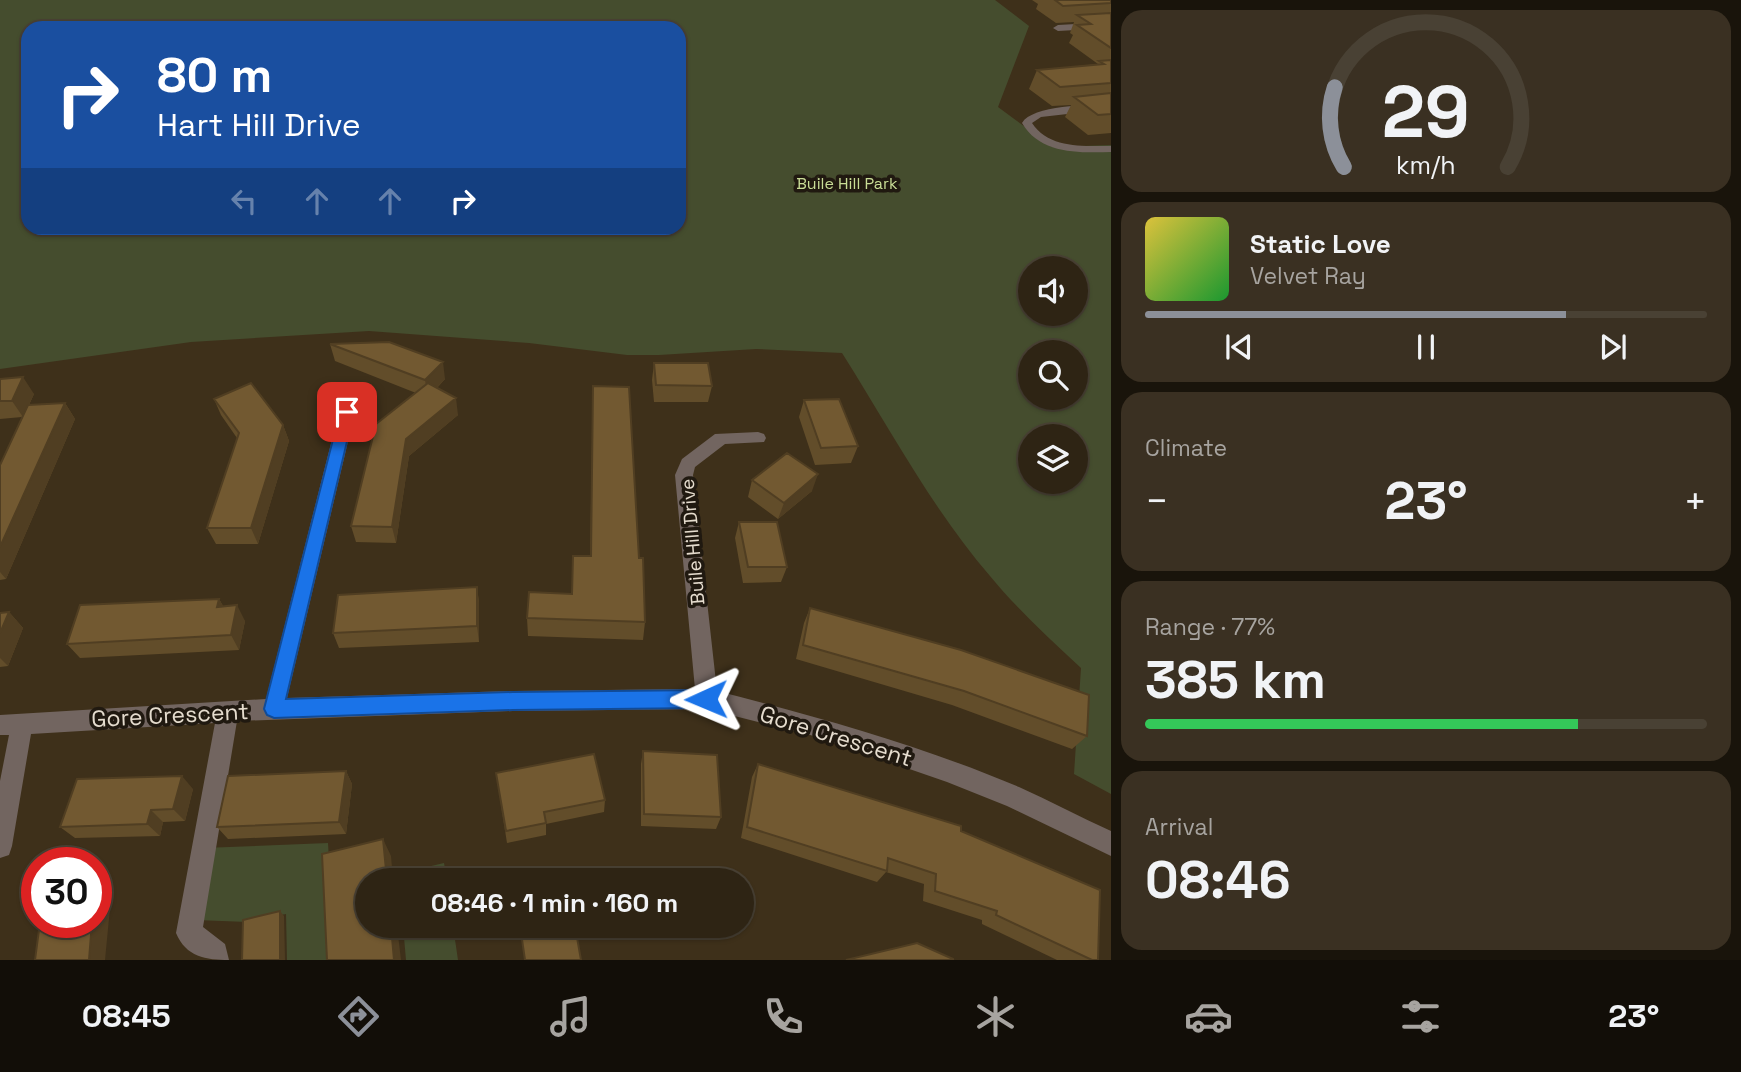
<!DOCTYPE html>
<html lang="en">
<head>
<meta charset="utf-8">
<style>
	:root { --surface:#2e2414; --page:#3a3022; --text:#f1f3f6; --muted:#a7a4a0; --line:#494134; --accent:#8c9099 }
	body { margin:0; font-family:"Space Grotesk",sans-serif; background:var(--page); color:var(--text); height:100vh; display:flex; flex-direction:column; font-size:26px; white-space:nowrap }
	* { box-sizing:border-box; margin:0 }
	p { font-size:23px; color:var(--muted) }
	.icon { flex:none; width:38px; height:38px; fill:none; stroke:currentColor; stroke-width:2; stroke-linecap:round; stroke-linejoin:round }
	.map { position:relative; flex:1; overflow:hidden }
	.details { display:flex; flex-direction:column; gap:10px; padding:10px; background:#19140b; width:630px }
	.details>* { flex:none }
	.guide { position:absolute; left:21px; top:21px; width:665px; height:214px; border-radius:21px; box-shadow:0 2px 5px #0004,0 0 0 2px var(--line); background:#1a4fa0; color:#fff; overflow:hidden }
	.fabs { position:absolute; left:1018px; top:256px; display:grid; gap:14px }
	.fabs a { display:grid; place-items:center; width:70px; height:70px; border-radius:50%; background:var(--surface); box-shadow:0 2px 5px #0004,0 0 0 2px var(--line); font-size:35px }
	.speed { position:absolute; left:21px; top:847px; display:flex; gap:14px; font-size:35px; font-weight:700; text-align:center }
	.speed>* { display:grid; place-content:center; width:91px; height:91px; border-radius:50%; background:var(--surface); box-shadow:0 2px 5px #0004,0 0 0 2px var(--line); line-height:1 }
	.speed .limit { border:10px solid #d22; background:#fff; color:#111 }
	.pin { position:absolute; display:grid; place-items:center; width:60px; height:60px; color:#fff; margin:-30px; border-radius:14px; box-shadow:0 4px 10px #0006 }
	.me { position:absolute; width:77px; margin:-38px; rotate:269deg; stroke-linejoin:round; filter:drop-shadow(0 0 5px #0008) }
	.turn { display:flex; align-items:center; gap:24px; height:147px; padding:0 21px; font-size:32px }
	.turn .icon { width:91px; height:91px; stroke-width:2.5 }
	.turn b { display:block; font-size:49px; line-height:60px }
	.lanes { display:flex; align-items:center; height:66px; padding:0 21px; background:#0003; justify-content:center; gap:35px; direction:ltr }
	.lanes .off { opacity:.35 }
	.big { font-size:52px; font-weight:800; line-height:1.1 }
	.details .widget { flex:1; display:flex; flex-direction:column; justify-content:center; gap:10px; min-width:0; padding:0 24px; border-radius:21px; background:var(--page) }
	.details .dial { align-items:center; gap:0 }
	.dial svg { height:182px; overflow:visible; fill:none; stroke:var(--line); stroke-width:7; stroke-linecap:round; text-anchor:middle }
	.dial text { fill:var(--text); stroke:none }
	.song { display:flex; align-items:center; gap:21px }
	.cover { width:84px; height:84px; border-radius:10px; background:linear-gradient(135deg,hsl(50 70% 55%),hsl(130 70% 35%)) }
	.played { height:7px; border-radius:4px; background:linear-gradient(90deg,var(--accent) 75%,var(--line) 75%) }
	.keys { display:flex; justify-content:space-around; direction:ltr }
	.heat { display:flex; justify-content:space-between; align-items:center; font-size:38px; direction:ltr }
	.charge { height:10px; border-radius:5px; background:linear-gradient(90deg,#34c759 77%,var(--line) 0) }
	.trip { position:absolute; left:355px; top:868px; width:399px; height:70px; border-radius:35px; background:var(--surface); box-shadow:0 2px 5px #0004,0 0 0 2px var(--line); font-weight:800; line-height:70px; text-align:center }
	.tab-bar { display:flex; height:112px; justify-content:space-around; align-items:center; background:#120e08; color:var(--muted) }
	.tab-bar .icon { width:49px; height:49px }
	.tab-bar .active { color:var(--accent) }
	.tab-bar b { font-size:32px; color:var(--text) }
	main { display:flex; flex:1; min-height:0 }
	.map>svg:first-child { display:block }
</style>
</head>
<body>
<main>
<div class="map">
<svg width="1111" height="960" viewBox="0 0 1111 960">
	<rect width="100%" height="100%" fill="#3e301a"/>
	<!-- green -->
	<path fill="#454d2e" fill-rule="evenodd" d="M0 0H995L1029 26 998 107 1052 147 1111 145V794L1074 774 1081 668C1049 638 1017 609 990 576 932 509 889 427 842 353L756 349 659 355H627L529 343 369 331 191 342 0 369ZM28 28H679V228H28ZM1031 268H1076V313H1031ZM1031 352H1076V397H1031ZM1031 436H1076V481H1031Z
		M328 843 335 960H287L286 914 248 922 196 920 203 848Z
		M444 863 447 880H398L397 874Z
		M403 926H453L458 960H406Z"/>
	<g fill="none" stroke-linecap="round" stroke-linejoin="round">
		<!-- minor -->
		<path fill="#726560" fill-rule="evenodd" d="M1111 22V28L1058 31 1053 28 1058 25Z
			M1111 103V109L1041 117 1032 123C1049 149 1084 146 1111 146V152C1078 153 1040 154 1022 123 1032 105 1090 105 1111 103Z
			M347 406 355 412 287 698 513 691 695 689 675 475 682 459 715 434 758 432 764 434 766 438 764 442 725 444 695 467 693 475 717 691C819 717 922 746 1019 787 1050 801 1080 817 1111 831V856L1007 806 947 782 814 736 707 709 513 711 237 721 203 927 225 944 229 960C206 960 186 957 176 933L215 723 31 734 12 846 9 855 0 858V781L9 735H0V715L266 699 339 412Z"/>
	</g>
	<!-- wall -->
	<path fill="#624d2a" d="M1032 0H1111V133L1088 135 1065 117 1071 105 1052 106 1029 89 1037 70 1098 64 1069 43 1073 35 1070 33 1074 22 1056 23 1036 9 1038 4Z
		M330 344 445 379 437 388 458 415 409 456 396 543 356 542 351 526 416 393 335 361Z
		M654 363 712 386 708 402H654L652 380Z
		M0 379 34 394 29 405 65 403 75 419 6 579 0 580V465L22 417 0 419Z
		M593 386 639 558 645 622 643 640 528 636 527 618 572 594 590 556Z
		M214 399 283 425 289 441 258 544H216L207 528 237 438 221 415Z
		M804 400 858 446 851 463 815 465 799 417Z
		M752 480 812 491 778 519 748 497Z
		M739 522 787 567 781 582 743 583 735 538Z
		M477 587 479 603V642L339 648 333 633Z
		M219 599 223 606 245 621 239 650 80 658 67 644Z
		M810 608 1087 736 1072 749 952 705 796 659 804 623Z
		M9 612 23 628 8 666 0 667V613Z
		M643 751 721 817 716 829 641 826V764Z
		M758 764 961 831 1098 960H1057L982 924V920L923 901 924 884 886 872 877 882 741 838 752 777Z
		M346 771 352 784 346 834 228 839 217 827Z
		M496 773 605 800 604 812 546 824V835L507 843Z
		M193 789 185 821 163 822 160 836 75 838 60 827Z"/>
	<!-- shaded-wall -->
	<path fill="#503e22" d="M443 362 445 379 428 397 425 380Z
		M23 377 34 394 23 417 12 401Z
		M456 398 458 415 409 456 396 543 392 527 406 439Z
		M65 403 75 419 6 579 0 572V547Z
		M283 425 289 441 258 544 251 528Z
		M818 474 812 491 778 519 784 503Z
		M477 587 479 603V642L477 626Z
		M219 599 228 614 217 607Z
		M237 605 245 621 239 650 231 635Z
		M9 612 23 628 8 666 0 658V633Z
		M346 771 352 784 346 834 339 822Z
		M182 776 193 789 185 821 173 809Z
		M151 810 163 822 160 836 147 824Z
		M383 839 391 856 393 880H387Z
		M96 899 110 908 105 960H89L92 922H96Z
		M280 911 284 916 285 960H280Z
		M391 926H397L401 960H394Z"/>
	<!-- building -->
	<path fill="#725931" stroke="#503e22" stroke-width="2" d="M1055 0H1111V3L1063 6Z
		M1111 13V48L1077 25 1091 24 1077 15Z
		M1111 60V83L1060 87 1037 70 1104 64 1099 61Z
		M1111 93V114L1098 115 1074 97Z
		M389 342 443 362 425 380 330 344Z
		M654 363H708L712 386 656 385Z
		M23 377 12 401H0V379Z
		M251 383 283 425 251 528H207L239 433 214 399Z
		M428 383 456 398 406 439 392 527 351 526 376 424Z
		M593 386 629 387 639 558H643L645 622 527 618 529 592 572 594 573 556H591Z
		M839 399 858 446 821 448 804 400Z
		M65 403 0 547V465L28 405Z
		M787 453 818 474 784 503 752 480Z
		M739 522H777L787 567H748Z
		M477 587V626L333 633 338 595Z
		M219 599 217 607 237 605 231 635 67 644 80 605Z
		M810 608 961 650 1089 695 1087 736 964 691 803 645Z
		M9 612 0 633V613Z
		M643 751 717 755 721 817 644 814Z
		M594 754 605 800 544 812 546 823 506 831 496 773Z
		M758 764 961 826V831L1100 890 1098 960H1092L996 915 997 911 935 891 936 874 888 858 887 871 747 827Z
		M346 771 339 822 217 827 228 776Z
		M182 776 173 809 151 810 147 824 60 827 77 779Z
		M383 839 387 880H368V926H391L394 960H327L322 854Z
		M280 911V960H242L243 920Z
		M40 922H92L89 960H35Z
		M520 926H575L581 960H525Z
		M917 943 953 959V960H846Z"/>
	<!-- route -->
	<path fill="#1a73e8" stroke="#114b97" stroke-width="2" d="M347 407 354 412 286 699 513 692 706 690 713 693 716 699 713 706 706 708 513 710 274 718 267 715 264 709 340 412Z"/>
	<g text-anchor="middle" stroke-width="7" stroke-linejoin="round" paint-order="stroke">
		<!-- far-park labels -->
		<g font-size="16" fill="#c9dd96" stroke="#201910">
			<text x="847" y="189">Buile Hill Park</text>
		</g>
		<!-- street labels -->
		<g font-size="19" fill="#e5dcce" stroke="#201910">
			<text transform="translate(692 542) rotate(-95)" y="7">Buile Hill Drive</text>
		</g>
		<!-- near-street labels -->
		<g font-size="23" fill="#e5dcce" stroke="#201910">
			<text transform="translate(170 715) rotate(-3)" y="8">Gore Crescent</text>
			<text transform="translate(836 736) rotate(17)" y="8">Gore Crescent</text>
		</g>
	</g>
</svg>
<div class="fabs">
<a><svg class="icon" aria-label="sound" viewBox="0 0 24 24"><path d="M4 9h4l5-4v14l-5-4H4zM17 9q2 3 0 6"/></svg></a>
<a><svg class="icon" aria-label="search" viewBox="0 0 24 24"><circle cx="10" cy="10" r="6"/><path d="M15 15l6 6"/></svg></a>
<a><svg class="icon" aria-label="layers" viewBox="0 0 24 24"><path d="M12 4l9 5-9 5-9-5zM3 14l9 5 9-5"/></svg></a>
</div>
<div class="speed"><div class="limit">30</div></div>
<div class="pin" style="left:347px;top:412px;background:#d93025"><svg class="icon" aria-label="arrive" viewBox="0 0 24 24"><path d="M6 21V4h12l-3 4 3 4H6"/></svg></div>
<svg class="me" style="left:706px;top:699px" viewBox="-20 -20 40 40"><path d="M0-17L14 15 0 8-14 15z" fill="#1a73e8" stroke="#fff" stroke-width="4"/></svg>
<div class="trip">08:46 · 1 min · 160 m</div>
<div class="guide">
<div class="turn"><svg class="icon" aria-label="right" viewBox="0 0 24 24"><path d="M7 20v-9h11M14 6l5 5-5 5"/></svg><div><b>80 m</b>Hart Hill Drive</div></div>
<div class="lanes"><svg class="icon off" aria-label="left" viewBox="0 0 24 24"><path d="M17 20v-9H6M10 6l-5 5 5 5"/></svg><svg class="icon off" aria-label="ahead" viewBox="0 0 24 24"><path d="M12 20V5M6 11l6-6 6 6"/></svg><svg class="icon off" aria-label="ahead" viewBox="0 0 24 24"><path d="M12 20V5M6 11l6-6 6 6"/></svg><svg class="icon" aria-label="right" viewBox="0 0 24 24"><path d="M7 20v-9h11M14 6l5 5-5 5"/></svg></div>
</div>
</div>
<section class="details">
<div class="widget dial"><svg viewBox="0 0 100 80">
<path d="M14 69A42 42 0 1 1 86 69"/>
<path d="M14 69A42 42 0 0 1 10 34" stroke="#8c9099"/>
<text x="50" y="56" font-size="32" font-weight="700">29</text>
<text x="50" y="72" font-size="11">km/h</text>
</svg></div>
<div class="widget">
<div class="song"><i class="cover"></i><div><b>Static Love</b><p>Velvet Ray</p></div></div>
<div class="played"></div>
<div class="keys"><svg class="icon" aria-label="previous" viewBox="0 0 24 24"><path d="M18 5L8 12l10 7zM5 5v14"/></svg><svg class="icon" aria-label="pause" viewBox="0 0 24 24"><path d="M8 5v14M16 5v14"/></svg><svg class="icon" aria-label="next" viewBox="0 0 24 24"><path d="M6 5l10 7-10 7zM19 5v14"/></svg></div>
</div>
<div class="widget"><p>Climate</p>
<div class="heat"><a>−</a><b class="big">23°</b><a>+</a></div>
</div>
<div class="widget"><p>Range · 77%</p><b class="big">385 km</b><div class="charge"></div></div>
<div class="widget"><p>Arrival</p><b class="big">08:46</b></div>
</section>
</main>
<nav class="tab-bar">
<b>08:45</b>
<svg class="icon active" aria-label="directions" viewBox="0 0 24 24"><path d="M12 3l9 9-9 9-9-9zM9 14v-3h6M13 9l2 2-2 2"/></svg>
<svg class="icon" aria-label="music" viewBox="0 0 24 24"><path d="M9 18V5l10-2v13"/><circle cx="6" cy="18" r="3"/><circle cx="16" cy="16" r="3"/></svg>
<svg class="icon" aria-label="phone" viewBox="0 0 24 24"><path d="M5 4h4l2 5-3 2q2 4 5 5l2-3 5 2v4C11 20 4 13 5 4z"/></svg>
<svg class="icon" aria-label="climate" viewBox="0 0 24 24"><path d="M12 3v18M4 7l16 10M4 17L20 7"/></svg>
<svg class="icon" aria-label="car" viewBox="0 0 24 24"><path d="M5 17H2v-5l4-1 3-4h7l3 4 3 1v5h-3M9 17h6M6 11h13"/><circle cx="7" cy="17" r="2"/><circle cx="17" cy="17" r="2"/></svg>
<svg class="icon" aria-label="filters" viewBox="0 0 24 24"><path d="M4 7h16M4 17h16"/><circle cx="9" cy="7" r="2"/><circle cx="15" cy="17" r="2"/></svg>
<b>23°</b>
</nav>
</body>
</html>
